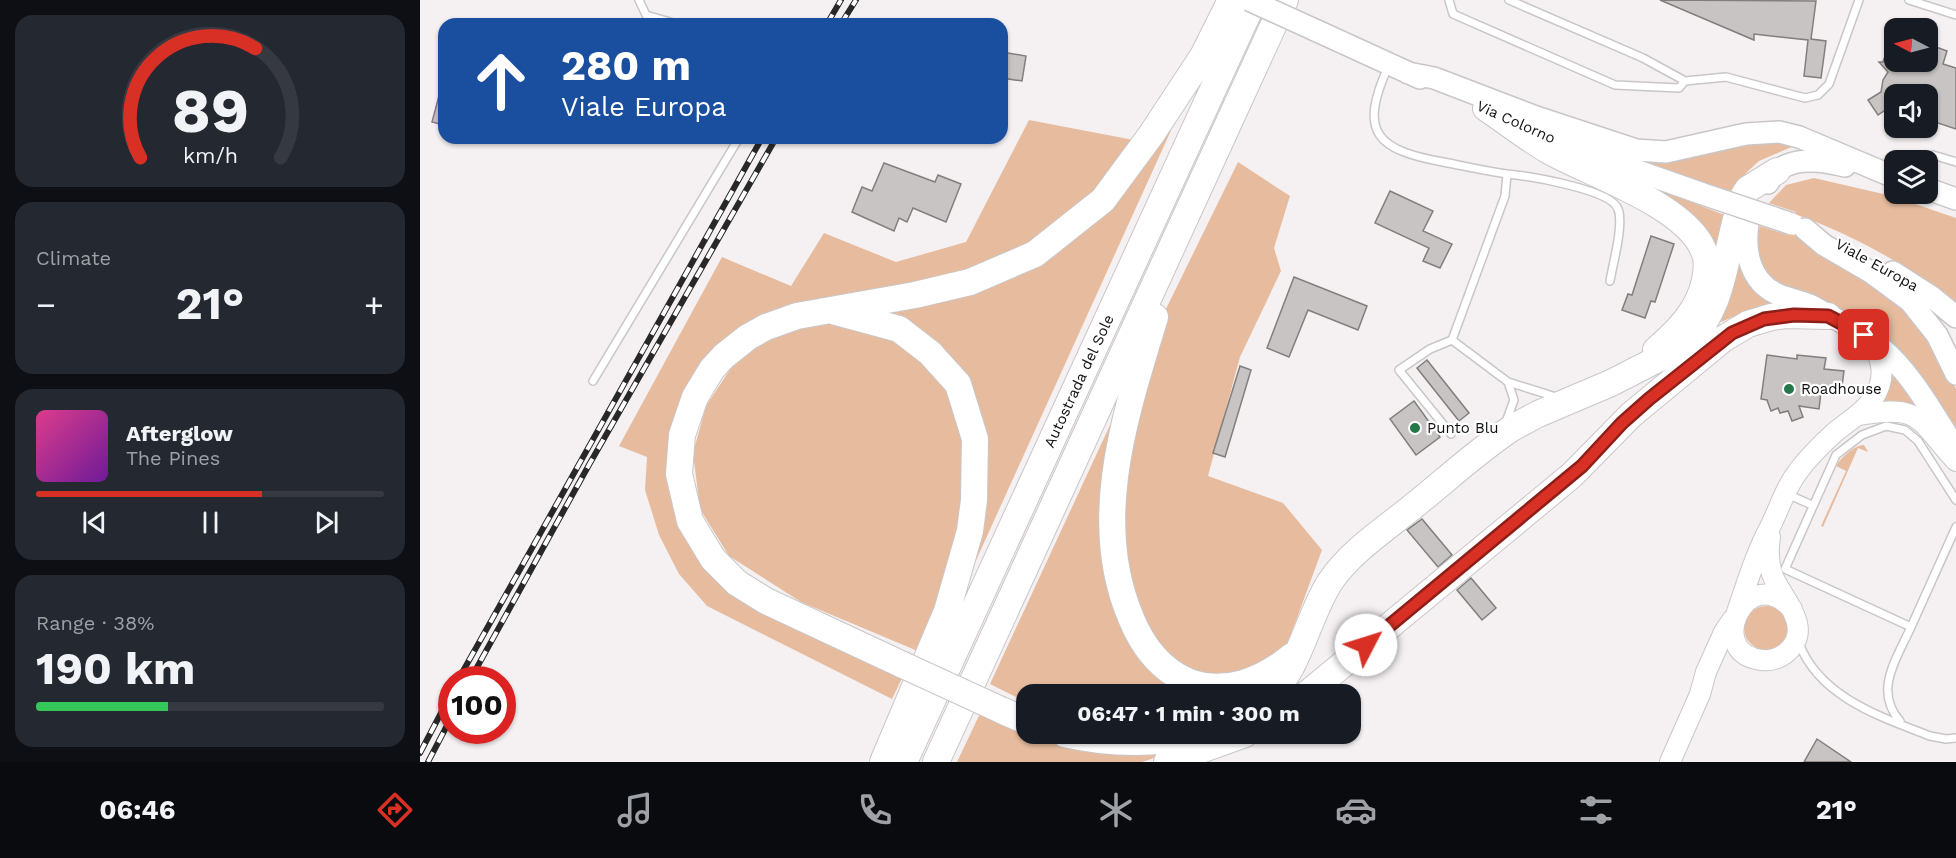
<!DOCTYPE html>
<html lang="en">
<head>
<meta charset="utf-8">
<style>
	:root { --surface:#171b24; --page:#242831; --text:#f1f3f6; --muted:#9ea1a6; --line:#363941; --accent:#d93025 }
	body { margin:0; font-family:"Work Sans",sans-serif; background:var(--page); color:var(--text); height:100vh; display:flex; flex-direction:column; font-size:22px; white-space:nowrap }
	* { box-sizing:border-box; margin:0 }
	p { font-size:20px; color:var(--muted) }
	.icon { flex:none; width:33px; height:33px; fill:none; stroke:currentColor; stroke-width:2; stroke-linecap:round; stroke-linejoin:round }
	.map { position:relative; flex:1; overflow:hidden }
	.side { display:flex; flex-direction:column; gap:15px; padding:15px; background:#0d0f14; width:420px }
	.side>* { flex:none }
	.top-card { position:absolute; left:18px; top:18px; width:570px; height:126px; border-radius:18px; box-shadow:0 2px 4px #0004; background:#1a4fa0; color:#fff; overflow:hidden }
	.needle { width:39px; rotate:276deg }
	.controls { position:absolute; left:1464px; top:18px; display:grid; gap:12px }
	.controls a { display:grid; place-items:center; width:54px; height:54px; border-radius:12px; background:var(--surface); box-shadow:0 2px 4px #0004; font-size:30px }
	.speed { position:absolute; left:18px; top:666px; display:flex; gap:12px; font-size:30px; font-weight:700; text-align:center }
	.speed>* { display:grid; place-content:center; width:78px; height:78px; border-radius:50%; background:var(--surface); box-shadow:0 2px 4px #0004; line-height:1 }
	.speed .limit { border:9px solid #d22; background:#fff; color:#111 }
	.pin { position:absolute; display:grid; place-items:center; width:51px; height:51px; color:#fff; margin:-26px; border-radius:12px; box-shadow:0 3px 9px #0006 }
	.me { position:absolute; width:66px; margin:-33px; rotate:50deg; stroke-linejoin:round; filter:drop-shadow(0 0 4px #0008) }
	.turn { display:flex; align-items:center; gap:21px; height:126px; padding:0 24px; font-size:27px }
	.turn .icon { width:78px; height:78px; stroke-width:2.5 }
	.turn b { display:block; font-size:42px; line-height:51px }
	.big { font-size:45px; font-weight:700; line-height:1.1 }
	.side .tile { flex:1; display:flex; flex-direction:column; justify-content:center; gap:9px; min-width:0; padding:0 21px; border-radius:18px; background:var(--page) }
	.side .dial { align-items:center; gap:0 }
	.dial svg { height:156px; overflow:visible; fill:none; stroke:var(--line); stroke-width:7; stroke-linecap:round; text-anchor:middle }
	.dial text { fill:var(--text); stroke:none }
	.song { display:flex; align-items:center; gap:18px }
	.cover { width:72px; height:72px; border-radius:9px; background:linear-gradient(135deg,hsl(330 70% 55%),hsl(280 70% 35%)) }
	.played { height:6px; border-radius:3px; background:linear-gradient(90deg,var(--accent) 65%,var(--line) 65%) }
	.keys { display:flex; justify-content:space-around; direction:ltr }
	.heat { display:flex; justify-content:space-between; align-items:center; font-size:33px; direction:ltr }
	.charge { height:9px; border-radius:4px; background:linear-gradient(90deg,#34c759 38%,var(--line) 0) }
	.trip { position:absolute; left:596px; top:684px; width:345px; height:60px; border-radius:18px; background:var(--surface); box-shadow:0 2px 4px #0004; font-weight:700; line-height:60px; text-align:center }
	.tabs { display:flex; height:96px; justify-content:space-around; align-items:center; background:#090b0e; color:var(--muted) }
	.tabs .icon { width:42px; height:42px }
	.tabs .on { color:var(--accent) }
	.tabs b { font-size:27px; color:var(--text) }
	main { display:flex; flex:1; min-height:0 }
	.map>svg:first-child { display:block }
</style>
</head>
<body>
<main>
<section class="side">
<div class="tile dial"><svg viewBox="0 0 100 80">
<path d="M14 69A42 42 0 1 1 86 69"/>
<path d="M14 69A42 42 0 0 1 73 13" stroke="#d93025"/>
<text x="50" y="56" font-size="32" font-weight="700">89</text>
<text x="50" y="72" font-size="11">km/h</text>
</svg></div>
<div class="tile"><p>Climate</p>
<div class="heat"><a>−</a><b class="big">21°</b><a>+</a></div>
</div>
<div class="tile">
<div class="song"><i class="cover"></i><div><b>Afterglow</b><p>The Pines</p></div></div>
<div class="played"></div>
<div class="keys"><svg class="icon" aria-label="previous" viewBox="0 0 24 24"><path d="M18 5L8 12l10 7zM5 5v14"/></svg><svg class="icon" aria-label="pause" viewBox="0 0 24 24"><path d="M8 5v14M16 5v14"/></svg><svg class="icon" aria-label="next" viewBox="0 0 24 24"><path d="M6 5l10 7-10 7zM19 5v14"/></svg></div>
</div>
<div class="tile"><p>Range · 38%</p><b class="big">190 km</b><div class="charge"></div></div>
</section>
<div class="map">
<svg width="1536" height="762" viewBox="0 0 1536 762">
	<rect width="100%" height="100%" fill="#f5f1f3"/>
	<!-- green -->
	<path fill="#e7bc9e" d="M768 93 548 578 557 404 456 307 640 247Z
		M609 120 719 141 676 198 620 243 550 276 453 296 297 355 254 456 294 569 485 672 472 699 287 606 259 574 239 535 225 490 227 457 199 446 302 257 371 286 404 233 476 262 546 242Z
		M1356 141 1374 146 1339 161 1327 172 1314 192 1287 184 1286 186 1202 155Z
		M818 162 870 196 854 248 861 271 820 357 788 476 863 503 902 550 864 653 815 677 779 675 745 655 721 615 705 565 701 501 711 430 744 313Z
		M1394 178 1472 196 1536 218V303C1488 265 1433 235 1375 214L1376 212 1349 203 1366 185Z
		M1215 180 1307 216 1292 266Z
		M1340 226 1368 235 1370 233 1446 276 1469 292 1512 340 1536 389V431L1479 350 1464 337 1425 312 1361 288 1341 272 1336 242Z
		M1318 260 1354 302V305L1327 311 1301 322Z
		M391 322 442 325 495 346 537 398 549 484 532 572 500 652 381 602 309 556 280 509 273 453 286 406 311 368 345 338Z
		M1471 372 1495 406 1457 407Z
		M710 382 691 457 719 645 791 692 836 694H606V702L570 684Z
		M1444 445 1448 452 1438 448 1403 527 1401 526 1426 471 1416 466C1421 458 1434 445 1444 445Z
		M1324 628a22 22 0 1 1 44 0a22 22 0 1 1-44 0Z
		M564 705 606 724V734H631L703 749 786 741 722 762H537Z"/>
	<!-- building -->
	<path fill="#c8c4c4" stroke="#817e7e" stroke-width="1.5" d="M1240 0 1396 1 1391 39 1406 41 1401 78 1384 76 1388 40 1334 34V40Z
		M1473 33 1474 62H1508V44L1527 51 1523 64 1536 68V129L1509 120 1513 108 1508 107V94H1474V104L1458 115 1448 100 1461 92 1463 80 1468 72 1459 62H1463Z
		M582 52 606 56 602 81 582 78Z
		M20 92H24V125L12 122Z
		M464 163 515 182 518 175 541 184 526 222 493 208 487 222 479 218 474 231 432 212 442 187 452 191Z
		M970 191 1013 211 1003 231 1032 244 1020 268 1003 261 1009 248 955 223Z
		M1231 236 1254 244 1235 302 1231 301 1225 318 1202 310 1208 294 1212 295Z
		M874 277 947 306 938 330 888 310 869 357 847 348Z
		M1347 355 1377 359V355L1406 358 1404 369 1424 371 1421 394 1401 392 1399 409 1379 406 1383 417 1372 421 1368 411 1360 413 1358 408 1351 411 1347 400 1341 399Z
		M1007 360 1049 413 1039 421 997 368Z
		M820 366 831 370 805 457 793 453Z
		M994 401 1020 437 996 455 970 419Z
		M1002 519 1032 555 1018 567 987 530Z
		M1051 578 1076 608 1062 620 1037 590Z
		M1397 739 1431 762H1384Z"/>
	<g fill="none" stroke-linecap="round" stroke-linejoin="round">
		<defs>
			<path id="lane" d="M219 0 226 15 257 24
				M1029 0 1033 14 1195 85 1259 88 1265 81 1223 58 1089 0
				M1489 0 1536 15
				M968 67C938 133 957 150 1023 162 1044 166 1065 171 1087 174L1085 196 1032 340 1010 349 979 370 1031 434
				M1265 81 1306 77 1385 98 1398 95 1409 84 1439 0
				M1513 155 1536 162
				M1087 174C1108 176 1191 189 1198 209 1204 225 1193 263 1190 281
				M1032 340 1088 382 1136 397
				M173 381 319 138
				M1086 422 1094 400 1088 382
				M1367 494 1392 505
				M1536 500 1498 441 1485 430 1466 426 1442 435 1416 455 1365 569 1491 627 1536 527
				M1379 643C1399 697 1461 717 1510 736L1526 739 1536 738
				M1480 721C1453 691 1477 658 1491 627"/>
			<path id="secondary" d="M1439 415C1503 404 1497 419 1536 461
				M1350 537C1348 550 1348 561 1352 574 1361 598 1395 627 1367 652 1360 658 1351 661 1342 660 1283 654 1327 559 1372 609
				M1317 612C1327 583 1336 553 1350 527 1360 507 1365 488 1379 470 1389 457 1402 444 1414 433 1428 421 1444 413 1454 397 1467 377 1461 360 1453 341
				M1250 762 1280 694 1286 672 1304 632 1313 619"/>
			<path id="primary" d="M895 30 1000 78
				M988 73 1014 78 1116 117 1216 150 1246 152 1326 134 1359 132 1379 137 1474 177
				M1108 128 1184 159 1283 194
				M1348 183C1362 155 1399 159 1425 166
				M1508 189 1536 199
				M1328 223C1324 250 1329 281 1357 294 1368 299 1381 301 1392 306 1414 319 1439 329 1459 346 1492 373 1513 414 1536 449
				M1385 229 1404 245 1452 273 1490 301 1517 335 1536 374
				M1473 272 1512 297 1536 317"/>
			<path id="highway" d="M1066 108C1087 122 1108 139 1131 152 1171 174 1264 205 1283 249 1288 258 1287 270 1285 280 1279 310 1258 331 1236 350
				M1324 195 1328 189 1357 171
				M416 312 479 329 510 353 538 384 555 439 554 500 550 531 527 611 463 762
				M735 317C706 413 669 520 711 618 722 645 740 669 767 681 805 696 843 680 872 656
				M483 665 346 601 317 583 293 559 270 521 259 474 262 435 275 397 292 369 304 356 328 337 346 327 377 316 495 295 550 282 615 254 683 200 731 135 783 56 811 0
				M851 694C879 669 888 616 910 582 930 552 964 530 991 508 1025 481 1057 451 1092 428L1118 414 1191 383 1267 344C1302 310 1304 264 1316 219
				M887 694 1152 475 1211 415 1303 339 1328 324 1351 317 1366 315 1408 316
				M581 710 606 721
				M645 734C689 744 735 745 780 734
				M484 762 834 0
				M516 762 865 0
				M747 762 825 734"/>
		</defs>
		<!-- lane casing -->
		<use href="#lane" stroke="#cac6c7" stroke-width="10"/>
		<!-- secondary casing -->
		<use href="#secondary" stroke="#cac6c7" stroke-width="22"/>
		<!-- primary casing -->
		<use href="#primary" stroke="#cac6c7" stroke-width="24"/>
		<!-- highway casing -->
		<use href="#highway" stroke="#cac6c7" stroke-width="28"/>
		<!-- lane -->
		<use href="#lane" stroke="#fff" stroke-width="7"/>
		<!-- secondary -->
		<use href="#secondary" stroke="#fff" stroke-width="20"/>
		<!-- primary -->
		<use href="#primary" stroke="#fff" stroke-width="21"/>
		<!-- highway -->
		<use href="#highway" stroke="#fff" stroke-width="26"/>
		<defs>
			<path id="rail" d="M407 24 421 0
				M421 24 436 0
				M38 680 342 138
				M50 680 170 463 356 138
				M0 753 32 692
				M8 762 32 716"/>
		</defs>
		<!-- rail casing -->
		<use href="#rail" stroke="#292828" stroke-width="6"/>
		<!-- rail -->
		<use href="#rail" stroke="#fff" stroke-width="4" stroke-dasharray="11" stroke-linecap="butt"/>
		<defs>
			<path id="primary-bridge" d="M829 0 895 30
				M1283 194 1372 224"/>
			<path id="highway-bridge" d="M483 665 581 710"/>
		</defs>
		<!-- primary-bridge casing -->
		<use href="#primary-bridge" stroke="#cac6c7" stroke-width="24" stroke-linecap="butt"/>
		<!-- highway-bridge casing -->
		<use href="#highway-bridge" stroke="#cac6c7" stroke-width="28" stroke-linecap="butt"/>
		<!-- primary-bridge -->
		<use href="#primary-bridge" stroke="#fff" stroke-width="21"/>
		<!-- highway-bridge -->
		<use href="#highway-bridge" stroke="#fff" stroke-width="26"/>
	</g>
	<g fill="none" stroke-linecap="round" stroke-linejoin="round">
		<defs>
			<path id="route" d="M946 645 1162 466 1202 423 1229 399 1312 333 1344 319 1374 315 1408 316 1444 335"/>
		</defs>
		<!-- route casing -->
		<use href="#route" stroke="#8d1f18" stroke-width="15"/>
		<!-- route -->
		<use href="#route" stroke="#d93025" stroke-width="10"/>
	</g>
	<!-- markers -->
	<g fill="#257749" stroke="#fff" stroke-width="2">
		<circle cx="1369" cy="389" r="6"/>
		<circle cx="995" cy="428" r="6"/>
	</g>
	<g text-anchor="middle" stroke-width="4.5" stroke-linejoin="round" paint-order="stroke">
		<!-- street labels -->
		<g font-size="15" fill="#111010" stroke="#fff">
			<text transform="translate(1096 122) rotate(24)" y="5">Via Colorno</text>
			<text transform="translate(1457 265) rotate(29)" y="5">Viale Europa</text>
			<text transform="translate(659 381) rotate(-65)" y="5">Autostrada del Sole</text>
		</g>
		<!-- poi labels -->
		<g font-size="15" fill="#111010" stroke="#fff" text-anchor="start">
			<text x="1381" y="394">Roadhouse</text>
			<text x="1007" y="433">Punto Blu</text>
		</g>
	</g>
</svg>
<div class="controls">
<a><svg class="needle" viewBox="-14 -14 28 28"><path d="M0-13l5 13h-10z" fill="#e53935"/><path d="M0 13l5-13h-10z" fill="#9ea1a6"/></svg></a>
<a><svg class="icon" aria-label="sound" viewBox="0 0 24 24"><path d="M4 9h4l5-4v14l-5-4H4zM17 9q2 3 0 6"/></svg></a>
<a><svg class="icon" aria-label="layers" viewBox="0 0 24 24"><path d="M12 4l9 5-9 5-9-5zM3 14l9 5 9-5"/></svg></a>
</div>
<div class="speed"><div class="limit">100</div></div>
<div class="pin" style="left:1444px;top:335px;background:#d93025"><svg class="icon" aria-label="arrive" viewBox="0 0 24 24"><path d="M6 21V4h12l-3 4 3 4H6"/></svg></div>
<svg class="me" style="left:946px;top:645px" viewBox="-20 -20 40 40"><circle r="19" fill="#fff"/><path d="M0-13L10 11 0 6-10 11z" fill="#d93025"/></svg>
<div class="trip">06:47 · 1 min · 300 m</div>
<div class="top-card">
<div class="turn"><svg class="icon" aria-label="ahead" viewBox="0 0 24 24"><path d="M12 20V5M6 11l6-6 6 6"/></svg><div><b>280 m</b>Viale Europa</div></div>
</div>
</div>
</main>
<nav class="tabs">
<b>06:46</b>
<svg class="icon on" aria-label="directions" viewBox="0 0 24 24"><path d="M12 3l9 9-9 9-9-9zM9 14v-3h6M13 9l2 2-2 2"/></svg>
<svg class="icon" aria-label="music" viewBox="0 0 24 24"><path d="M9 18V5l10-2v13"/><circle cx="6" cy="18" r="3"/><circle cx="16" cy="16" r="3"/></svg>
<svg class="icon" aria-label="phone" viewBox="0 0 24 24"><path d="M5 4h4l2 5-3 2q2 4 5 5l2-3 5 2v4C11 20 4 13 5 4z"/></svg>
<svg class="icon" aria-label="climate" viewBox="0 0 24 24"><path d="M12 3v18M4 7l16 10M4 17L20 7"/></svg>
<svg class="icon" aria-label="car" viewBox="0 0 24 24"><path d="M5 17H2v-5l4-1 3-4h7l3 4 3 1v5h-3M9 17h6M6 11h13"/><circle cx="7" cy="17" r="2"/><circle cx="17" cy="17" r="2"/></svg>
<svg class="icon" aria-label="filters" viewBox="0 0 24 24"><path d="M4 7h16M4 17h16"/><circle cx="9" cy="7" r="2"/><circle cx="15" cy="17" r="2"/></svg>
<b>21°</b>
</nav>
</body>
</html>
